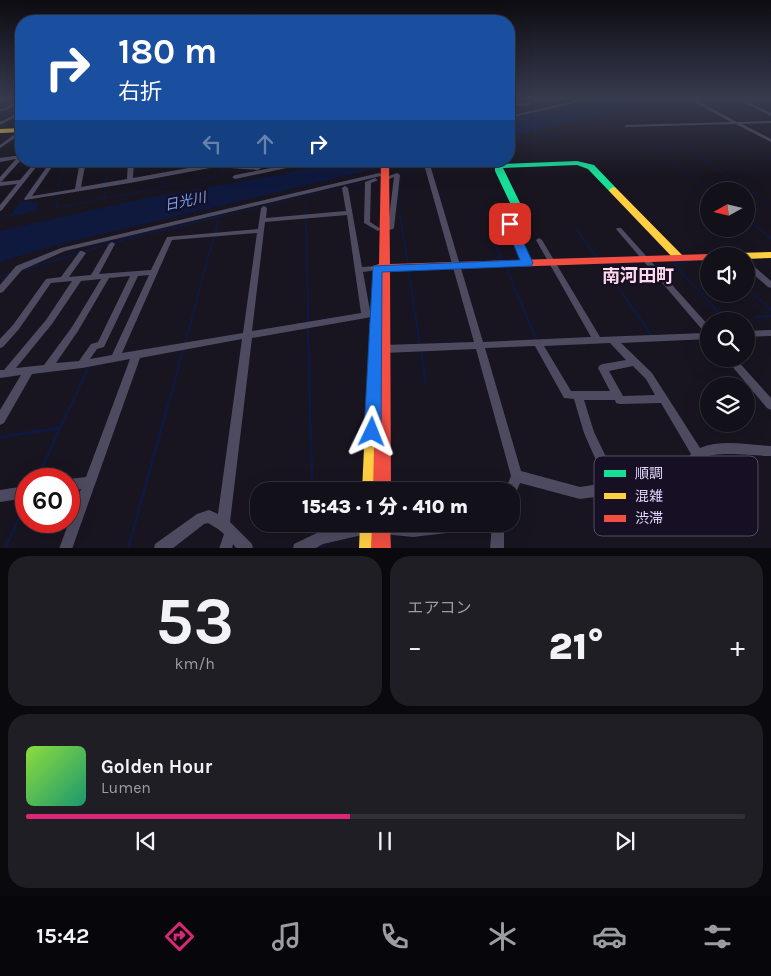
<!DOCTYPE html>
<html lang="ja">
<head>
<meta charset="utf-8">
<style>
	:root { --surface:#121018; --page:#1f1e25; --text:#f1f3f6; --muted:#9c9da2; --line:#313037; --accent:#db2777 }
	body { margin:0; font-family:Karla,"Noto Sans JP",sans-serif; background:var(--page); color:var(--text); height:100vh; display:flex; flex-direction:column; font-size:19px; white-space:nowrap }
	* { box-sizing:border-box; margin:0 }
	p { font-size:16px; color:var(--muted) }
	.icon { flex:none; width:28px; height:28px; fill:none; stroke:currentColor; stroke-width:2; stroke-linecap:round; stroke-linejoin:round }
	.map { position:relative; height:548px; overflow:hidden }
	.side { display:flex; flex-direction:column; gap:8px; padding:8px; background:#0a090d; flex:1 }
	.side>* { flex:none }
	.hud { position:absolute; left:15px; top:15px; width:500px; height:152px; border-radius:20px; box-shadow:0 5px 20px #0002,0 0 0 1px var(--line); background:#1a4fa0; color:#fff; overflow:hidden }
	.needle { width:32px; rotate:262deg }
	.buttons { position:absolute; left:700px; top:182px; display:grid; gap:10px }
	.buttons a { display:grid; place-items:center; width:55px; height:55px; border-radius:50%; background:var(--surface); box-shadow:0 5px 20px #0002,0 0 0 1px var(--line); font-size:25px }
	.speed { position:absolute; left:15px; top:468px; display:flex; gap:10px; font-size:25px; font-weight:700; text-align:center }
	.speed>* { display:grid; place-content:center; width:65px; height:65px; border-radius:50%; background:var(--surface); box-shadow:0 5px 20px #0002,0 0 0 1px var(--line); line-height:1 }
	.speed .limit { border:8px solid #d22; background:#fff; color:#111 }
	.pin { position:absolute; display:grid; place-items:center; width:42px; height:42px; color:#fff; margin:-21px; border-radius:10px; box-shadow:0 2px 8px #0006 }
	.me { position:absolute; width:55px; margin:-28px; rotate:2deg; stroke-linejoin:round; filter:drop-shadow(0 0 4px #0008) }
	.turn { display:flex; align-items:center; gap:18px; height:105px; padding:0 20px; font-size:22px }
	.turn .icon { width:65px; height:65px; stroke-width:2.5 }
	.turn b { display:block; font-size:35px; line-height:42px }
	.lanes { display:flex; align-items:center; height:48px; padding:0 20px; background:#0003; justify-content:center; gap:25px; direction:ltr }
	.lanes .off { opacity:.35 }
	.big { font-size:38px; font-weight:800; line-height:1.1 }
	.side .card { flex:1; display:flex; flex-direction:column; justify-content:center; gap:8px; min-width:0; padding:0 18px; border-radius:20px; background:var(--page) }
	.side .dial { align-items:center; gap:0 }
	.dial b { font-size:65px; line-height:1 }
	.song { display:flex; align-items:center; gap:15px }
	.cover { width:60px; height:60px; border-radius:8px; background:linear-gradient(135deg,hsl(90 70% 55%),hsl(160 70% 35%)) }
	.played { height:5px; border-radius:2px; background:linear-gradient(90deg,var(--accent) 45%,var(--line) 45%) }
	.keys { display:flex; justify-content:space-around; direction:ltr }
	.heat { display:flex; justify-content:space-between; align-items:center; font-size:28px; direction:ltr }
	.side .tiles { flex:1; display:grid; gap:8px; grid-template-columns:1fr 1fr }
	.card:last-child { grid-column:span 2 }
	.trip { position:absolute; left:250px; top:482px; width:270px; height:50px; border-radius:20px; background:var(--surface); box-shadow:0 5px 20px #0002,0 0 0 1px var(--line); font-weight:800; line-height:50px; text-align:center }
	.menu { display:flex; height:80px; justify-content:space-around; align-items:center; background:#07060a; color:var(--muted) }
	.menu .icon { width:35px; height:35px }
	.menu .active { color:var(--accent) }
	.menu b { font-size:22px; color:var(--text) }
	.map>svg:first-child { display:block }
</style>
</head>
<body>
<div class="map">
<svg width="771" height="549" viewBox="0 0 771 549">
	<rect width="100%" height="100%" fill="#181520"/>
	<!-- water -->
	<path fill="#0f193e" d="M605 99H667L509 137V120Z
		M342 161H408L60 244 0 262V231L141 199 283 174Z
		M20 202H38L36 211 0 219 10 216Z"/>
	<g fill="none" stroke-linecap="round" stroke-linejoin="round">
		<!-- stream-far3 -->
		<path stroke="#0f193e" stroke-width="1" d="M523 99 527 103
			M717 99 762 122
			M763 99 771 103
			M679 106 708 123
			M509 114 532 109 528 105
			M640 115 653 124
			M618 121 623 125
			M766 123 771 126
			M710 125 771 159
			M625 126 634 133
			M655 126 713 166
			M636 135 710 191
			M509 146 699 99
			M133 161 161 163 163 174
			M231 162 257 164 258 161
			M85 165 128 162
			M715 167 771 206
			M402 172 447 161
			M163 176 165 187
			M105 184 107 164
			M57 193 64 170 79 166
			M58 195 56 208 221 176 224 168
			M104 199 105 186
			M306 199V215
			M22 202 42 173
			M219 217 361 183
			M401 217 398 199 401 175"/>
		<!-- stream-far2 -->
		<path stroke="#0f193e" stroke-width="2" d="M400 215 408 265
			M306 218 308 301
			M746 219 771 238
			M577 230 597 258
			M215 233 218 220
			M492 236 503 262
			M702 261H709
			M689 262 673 263 708 301
			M602 264 628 301
			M506 267 520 301
			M22 270 130 238 225 215
			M409 271 413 301
			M0 277 9 274
			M746 287 761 301
			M196 301 214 237"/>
		<!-- stream-far1 -->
		<path stroke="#0f193e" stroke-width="2.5" d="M308 300V322
			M413 300 420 346
			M520 300 537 341
			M627 300 652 336
			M707 300 723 317
			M760 300 771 310
			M755 317 771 316
			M308 328 310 410
			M185 343 197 300
			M421 351 426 383
			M69 410 89 366
			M167 410 183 350"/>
		<!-- stream -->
		<path stroke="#0f193e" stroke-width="3" d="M310 408 312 491
			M0 437 60 428
			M37 479 69 408
			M312 535 313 524
			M323 544V549
			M5 549 26 503
			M128 549 167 408"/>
		<!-- street -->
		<path fill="#4e4b61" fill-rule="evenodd" d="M1 99H6L0 103Z
			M20 99H21V101L7 110 0 111V109L5 108Z
			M584 99H592L509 118V116Z
			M736 99H742L771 113V116Z
			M696 101H698L737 122 771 121V123L742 124 771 139V142L736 124 626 127 624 126 626 125 731 122 696 103Z
			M530 103H531V105L509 106V104Z
			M20 112H21V114L0 125V122Z
			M19 131H21V134L0 148V145Z
			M21 155V160L2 181 0 182V177L16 159 0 162V158Z
			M36 161H41L2 210 0 211V205L17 184 0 186V182L20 180Z
			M51 161H56L32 196 75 189 80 161H86L81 187 127 179 128 161H134L133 178 199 166 187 165 186 164 189 161H194L193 163H204L207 165 215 163 258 166 261 168 258 170 215 167 130 183 25 200 24 199Z
			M308 161H319L235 179 232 177 235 175Z
			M426 167 431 168 483 342 591 337 536 240 539 238 542 240 600 337 705 333 616 229 617 228H621L709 326V339L621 343 652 373 700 448C722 439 748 445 771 446V456C755 456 714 450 702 459 688 470 689 479 670 487L580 499 520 483 515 495 511 497V491H505L511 476 476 349 384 353 381 351 379 349 381 347 384 345 474 342 425 168ZM610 343 626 360 603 364 600 365 598 368 610 391H571L544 346ZM535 346 564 398 574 399 584 433 606 483 580 487 521 471 485 348ZM633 366 646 379 655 395 623 396 609 371ZM584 400H615L616 403 620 404 661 403 691 454 678 469 669 475 618 482 594 432Z
			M379 173 381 174V176L65 251 22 270 3 292 0 293V285L16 266 61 248Z
			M397 173 400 175 394 228 393 229 384 231 381 229 378 231 364 223 365 182 375 178 378 180 371 183 370 222 381 229 388 226 394 177 389 179 386 177Z
			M345 186 348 188 362 267 377 266 381 268 377 270 363 272 370 311 376 310 379 311 380 313 379 315 366 318 252 338 230 522 252 544 253 549H237L233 544 232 549H219L224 534 218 529 208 523 204 524 172 549H154L155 544 197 514 209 510 218 514 242 339 140 358 72 549H59L81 489 69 491V479L86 477 130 359 82 368 32 374 4 423 0 425V410L21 375 0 378V370H4L46 320 72 281 51 283 19 329 3 347 0 348V339L13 325 46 279 61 277 80 251H82L86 253 69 277 91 275 109 244 112 242 115 244 99 274 151 270 167 237 258 229 261 208 264 206 267 208 266 218 346 211 342 188ZM347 215 361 313 252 331 265 222ZM257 233 243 333 122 353 172 240ZM149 275 112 355 90 359 97 349 104 347 138 276ZM130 276 98 342 91 344 79 361 56 363 78 331 109 278ZM101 279 72 327 44 365 16 368 52 324 81 281Z
			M746 262H749L771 281V288L768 287 746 268Z
			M771 330V336L746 337V331Z
			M726 359H736L771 398V410L767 408Z
			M26 486V498L0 502V490Z
			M356 524H371L372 528 371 533 323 544 314 549H293L294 544 321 531Z
			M378 524H478L477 529 472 530 413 537 383 534 378 533 377 528Z
			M492 524H504V549H490Z"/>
		<!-- fast -->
		<path fill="#16e098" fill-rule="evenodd" d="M577 161 594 165 616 188V192H610L588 169 577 165 503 168 523 209 515 224 532 263 531 265H523L505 224 513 209 495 171V166L499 164Z"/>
		<!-- slow -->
		<path fill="#ffcf43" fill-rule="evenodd" d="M21 128V132L0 133V129Z
			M613 187 616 188 683 256 684 258 683 260H675L610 192 609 190Z
			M771 252V258L746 259V256H730L735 253Z
			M376 316 381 318 382 321 380 491H362L370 321 371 318Z
			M360 524H378L379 549H359Z"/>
		<!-- jam -->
		<path fill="#f24e42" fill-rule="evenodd" d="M381 161H389L390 264 709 254 714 256H709V260L390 271 391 491H373L378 271 373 270 371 268 373 266 379 264Z
			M372 524H390L391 549H371Z"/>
	</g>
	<!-- sky -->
	<linearGradient id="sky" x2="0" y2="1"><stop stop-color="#0d0c12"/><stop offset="0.56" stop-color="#373b4e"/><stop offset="1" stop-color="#373b4e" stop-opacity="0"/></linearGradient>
	<rect width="771" height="176" fill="url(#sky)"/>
	<!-- route -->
	<path fill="#1a73e8" stroke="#114b97" d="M510 221 515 224 533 263 531 266 382 272 381 432 378 437 372 439 367 437 364 432 373 266 520 260 505 224Z"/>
	<g text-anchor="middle" stroke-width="5" stroke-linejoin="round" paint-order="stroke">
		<!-- far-water labels -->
		<g font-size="14" font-style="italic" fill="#6ca3f6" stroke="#171025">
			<text transform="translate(185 201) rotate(-12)" y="5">日光川</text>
		</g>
		<!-- quarter labels -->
		<g font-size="18" font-weight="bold" fill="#fdd9eb" stroke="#171025">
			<text x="638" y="282">南河田町</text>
		</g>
	</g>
	<!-- legend -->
	<rect x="594" y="456" width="164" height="80" rx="8" fill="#171025" stroke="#534c66" stroke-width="1"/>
	<rect x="604" y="470" width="22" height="7" fill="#16e098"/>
	<rect x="604" y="493" width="22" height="6" fill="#ffcf43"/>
	<rect x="604" y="515" width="22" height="7" fill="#f24e42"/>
	<g font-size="14" fill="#e0d7fc">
		<text x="635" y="478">順調</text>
		<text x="635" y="501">混雑</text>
		<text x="635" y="523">渋滞</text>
	</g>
</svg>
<div class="buttons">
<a><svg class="needle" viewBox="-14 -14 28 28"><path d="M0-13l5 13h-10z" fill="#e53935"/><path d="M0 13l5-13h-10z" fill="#9c9da2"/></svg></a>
<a><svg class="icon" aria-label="sound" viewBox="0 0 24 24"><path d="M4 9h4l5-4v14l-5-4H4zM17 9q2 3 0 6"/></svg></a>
<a><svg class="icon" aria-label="search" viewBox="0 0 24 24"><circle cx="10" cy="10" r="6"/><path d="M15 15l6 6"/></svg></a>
<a><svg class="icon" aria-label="layers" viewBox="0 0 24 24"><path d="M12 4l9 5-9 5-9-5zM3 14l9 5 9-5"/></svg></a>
</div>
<div class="speed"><div class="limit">60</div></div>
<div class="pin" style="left:510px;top:224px;background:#d93025"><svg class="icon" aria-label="arrive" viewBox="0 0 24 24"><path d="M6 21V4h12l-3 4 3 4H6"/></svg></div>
<svg class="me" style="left:372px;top:432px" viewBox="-20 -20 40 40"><path d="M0-17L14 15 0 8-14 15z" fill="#1a73e8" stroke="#fff" stroke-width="4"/></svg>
<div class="trip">15:43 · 1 分 · 410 m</div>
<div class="hud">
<div class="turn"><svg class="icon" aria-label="right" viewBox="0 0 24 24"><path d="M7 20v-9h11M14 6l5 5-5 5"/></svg><div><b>180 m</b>右折</div></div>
<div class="lanes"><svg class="icon off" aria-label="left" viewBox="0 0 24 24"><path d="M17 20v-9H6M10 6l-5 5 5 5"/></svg><svg class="icon off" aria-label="ahead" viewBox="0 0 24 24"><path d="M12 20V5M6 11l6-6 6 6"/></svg><svg class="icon" aria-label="right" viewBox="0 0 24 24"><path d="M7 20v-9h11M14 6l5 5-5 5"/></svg></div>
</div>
</div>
<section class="side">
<div class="tiles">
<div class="card dial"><b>53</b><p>km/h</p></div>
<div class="card"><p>エアコン</p>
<div class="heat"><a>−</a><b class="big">21°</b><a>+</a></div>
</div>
<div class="card">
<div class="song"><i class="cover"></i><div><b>Golden Hour</b><p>Lumen</p></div></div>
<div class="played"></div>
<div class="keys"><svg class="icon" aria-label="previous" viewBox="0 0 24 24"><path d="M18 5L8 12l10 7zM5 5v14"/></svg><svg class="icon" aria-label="pause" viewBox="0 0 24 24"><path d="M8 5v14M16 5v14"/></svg><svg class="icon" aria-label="next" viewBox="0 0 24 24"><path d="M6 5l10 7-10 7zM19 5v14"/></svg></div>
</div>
</div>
</section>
<nav class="menu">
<b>15:42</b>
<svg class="icon active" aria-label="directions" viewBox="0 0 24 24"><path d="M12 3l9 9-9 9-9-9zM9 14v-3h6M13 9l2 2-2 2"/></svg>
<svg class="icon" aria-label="music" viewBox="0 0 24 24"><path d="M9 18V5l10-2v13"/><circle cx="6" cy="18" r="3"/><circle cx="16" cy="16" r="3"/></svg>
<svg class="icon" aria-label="phone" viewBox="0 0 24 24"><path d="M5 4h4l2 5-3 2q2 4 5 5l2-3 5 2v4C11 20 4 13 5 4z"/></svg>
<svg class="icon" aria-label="climate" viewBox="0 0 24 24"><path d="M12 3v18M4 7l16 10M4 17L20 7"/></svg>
<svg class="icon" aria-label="car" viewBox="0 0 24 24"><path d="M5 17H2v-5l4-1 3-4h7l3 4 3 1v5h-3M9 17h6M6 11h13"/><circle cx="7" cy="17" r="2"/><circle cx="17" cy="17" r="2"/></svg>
<svg class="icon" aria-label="filters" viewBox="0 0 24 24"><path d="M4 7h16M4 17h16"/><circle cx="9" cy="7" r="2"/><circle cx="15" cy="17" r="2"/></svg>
</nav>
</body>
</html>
